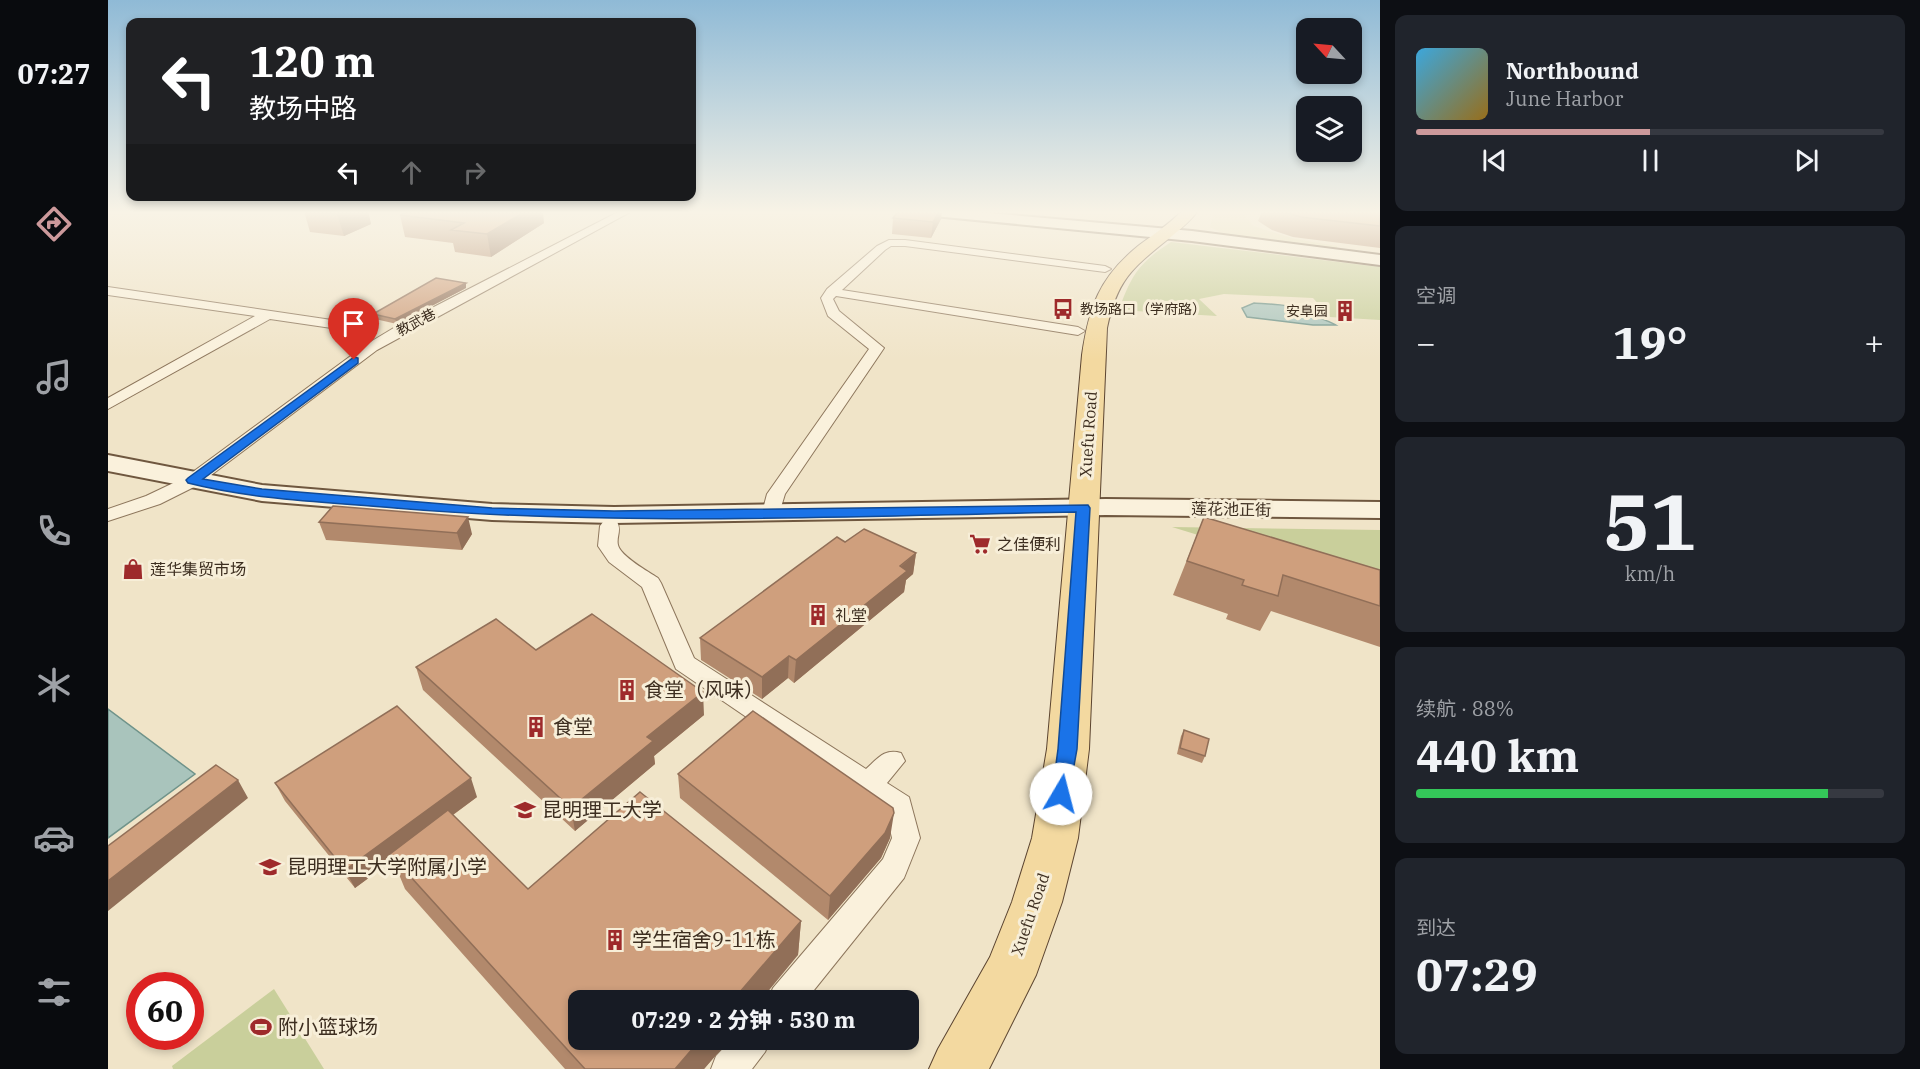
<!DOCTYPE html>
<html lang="zh">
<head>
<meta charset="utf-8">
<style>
	:root { --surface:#171b24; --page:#20242c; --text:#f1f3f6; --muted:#9ea1a6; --line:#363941; --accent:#cc999b }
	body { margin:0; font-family:"IBM Plex Serif","Noto Sans SC",serif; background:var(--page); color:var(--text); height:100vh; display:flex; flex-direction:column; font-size:22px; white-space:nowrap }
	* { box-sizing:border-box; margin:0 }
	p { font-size:20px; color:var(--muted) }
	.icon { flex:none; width:33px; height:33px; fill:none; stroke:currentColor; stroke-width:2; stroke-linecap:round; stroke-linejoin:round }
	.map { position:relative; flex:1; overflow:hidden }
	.details { display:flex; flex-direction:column; gap:15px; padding:15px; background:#0d0f14; width:540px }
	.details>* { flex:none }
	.guide { position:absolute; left:18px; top:18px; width:570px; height:183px; border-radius:12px; box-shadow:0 3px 9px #0003; background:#202124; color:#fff; overflow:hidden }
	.needle { width:39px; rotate:296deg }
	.fabs { position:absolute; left:1188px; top:18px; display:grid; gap:12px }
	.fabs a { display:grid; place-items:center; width:66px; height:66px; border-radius:12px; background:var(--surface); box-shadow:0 3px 9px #0003; font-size:30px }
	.speed { position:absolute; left:18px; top:972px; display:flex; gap:12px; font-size:30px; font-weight:700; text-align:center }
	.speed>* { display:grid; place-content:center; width:78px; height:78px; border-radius:50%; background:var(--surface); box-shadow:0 3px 9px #0003; line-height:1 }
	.speed .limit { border:9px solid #d22; background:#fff; color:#111 }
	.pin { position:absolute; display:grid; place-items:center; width:51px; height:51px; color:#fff; margin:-62px -26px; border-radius:50% 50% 50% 0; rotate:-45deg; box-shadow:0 0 6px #0007 }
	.pin .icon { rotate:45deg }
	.me { position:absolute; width:66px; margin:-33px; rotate:8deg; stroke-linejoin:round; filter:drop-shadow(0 0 4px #0008) }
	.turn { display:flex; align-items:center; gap:21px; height:126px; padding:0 24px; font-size:27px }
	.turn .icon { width:78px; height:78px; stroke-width:2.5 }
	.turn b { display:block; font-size:42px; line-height:51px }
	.lanes { display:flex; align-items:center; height:57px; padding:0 24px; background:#0003; justify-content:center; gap:30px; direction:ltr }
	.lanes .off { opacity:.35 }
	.big { font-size:45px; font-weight:800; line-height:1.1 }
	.details .tile { flex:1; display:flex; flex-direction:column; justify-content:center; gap:9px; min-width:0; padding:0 21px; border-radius:12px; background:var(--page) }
	.details .dial { align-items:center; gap:0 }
	.dial b { font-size:78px; line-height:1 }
	.song { display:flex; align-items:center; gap:18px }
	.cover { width:72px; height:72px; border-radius:9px; background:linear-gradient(135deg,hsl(200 70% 55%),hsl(40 70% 35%)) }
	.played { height:6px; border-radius:3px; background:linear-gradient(90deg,var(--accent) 50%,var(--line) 50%) }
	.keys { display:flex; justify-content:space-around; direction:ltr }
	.heat { display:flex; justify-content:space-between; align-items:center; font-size:33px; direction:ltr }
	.charge { height:9px; border-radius:4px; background:linear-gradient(90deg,#34c759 88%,var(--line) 0) }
	.trip { position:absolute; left:460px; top:990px; width:351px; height:60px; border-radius:12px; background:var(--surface); box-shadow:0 3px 9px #0003; font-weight:800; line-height:60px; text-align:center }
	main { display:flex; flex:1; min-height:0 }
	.menu { display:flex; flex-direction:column; width:108px; justify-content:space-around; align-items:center; background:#090b0e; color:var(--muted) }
	.menu .icon { width:42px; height:42px }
	.menu .on { color:var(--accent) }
	.menu b { font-size:27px; color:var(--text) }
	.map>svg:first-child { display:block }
</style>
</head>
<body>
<main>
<nav class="menu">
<b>07:27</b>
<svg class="icon on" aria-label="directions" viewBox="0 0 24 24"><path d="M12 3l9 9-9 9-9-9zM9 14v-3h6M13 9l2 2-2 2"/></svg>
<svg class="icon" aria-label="music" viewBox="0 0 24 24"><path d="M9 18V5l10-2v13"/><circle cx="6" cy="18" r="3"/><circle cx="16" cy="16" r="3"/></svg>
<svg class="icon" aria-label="phone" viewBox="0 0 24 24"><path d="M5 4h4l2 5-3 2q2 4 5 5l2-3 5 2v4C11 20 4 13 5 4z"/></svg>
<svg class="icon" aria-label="climate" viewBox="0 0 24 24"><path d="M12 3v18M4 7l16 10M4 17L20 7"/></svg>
<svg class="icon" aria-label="car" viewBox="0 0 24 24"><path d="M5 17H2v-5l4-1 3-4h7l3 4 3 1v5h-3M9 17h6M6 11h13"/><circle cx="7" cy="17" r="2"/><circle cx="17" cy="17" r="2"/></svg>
<svg class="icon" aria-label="filters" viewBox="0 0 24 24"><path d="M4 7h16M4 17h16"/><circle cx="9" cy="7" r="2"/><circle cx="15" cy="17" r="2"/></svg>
</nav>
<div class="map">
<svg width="1272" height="1069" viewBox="0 0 1272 1069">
	<rect width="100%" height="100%" fill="#f0e4c8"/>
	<!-- farmland -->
	<path fill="#e6deb5" d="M1106 211H1145L1149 213 1137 215 1145 226 1187 239 1229 246V250L1120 236 1102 227Z"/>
	<!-- green -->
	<path fill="#c9cf9b" d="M1063 242 1272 267V320L1222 317 1205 298 1116 294 1091 299 1109 316 1011 310C1023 275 1032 262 1063 242Z
		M1064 527 1272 530V591Z
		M166 989 216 1069H65L64 1066Z"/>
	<!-- water -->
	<path fill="#a9c4bc" stroke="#6f938a" stroke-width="1.5" d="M1146 303C1157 304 1169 304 1179 306 1185 307 1225 323 1228 325H1205L1139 317 1134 308Z
		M0 709 87 774 0 838Z"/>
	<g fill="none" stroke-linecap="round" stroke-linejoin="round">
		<defs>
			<path id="street" d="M512 211H524L269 350 90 485 52 504 0 521V509L38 496 78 477 259 344 289 326Z
				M781 240H797L997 266 1003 269 997 272 797 246H783L777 250 734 290 970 327 977 331 970 335 728 296 725 299 731 311 776 348 677 494 670 517H656L654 513 659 494 761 349 720 316 713 298 719 289 769 246Z
				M0 287 244 323 251 327 244 331 162 319 0 409V398L147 316 0 295Z
				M502 520 509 522C514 530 508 537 510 545 512 556 541 572 550 578L553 583 586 658 758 769C770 758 777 748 793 753L797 761 779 783 801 797 812 838 796 878 698 1000H660L665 988 775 859 784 838 778 812 568 669 534 587 501 562 490 546 492 526 495 522Z
				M623 1040H662L657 1052 644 1069H603L608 1056Z"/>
			<path id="secondary" d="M809 211H858L1084 231 1272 255V265L1084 241 816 215Z
				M0 455 154 485 384 504 506 507 998 499 1272 502V518L998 515 506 523 384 520 154 501 0 471Z"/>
			<path id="primary" d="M1074 211H1090C1081 223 1070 231 1059 240 1023 269 1009 281 999 328L981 749 970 838 954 902 928 975 881 1069H821L830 1049 882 957 904 902 924 838 939 749 974 355C981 307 991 278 1030 246 1045 235 1061 224 1074 211Z"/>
		</defs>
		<!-- street casing -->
		<use href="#street" stroke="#8d765c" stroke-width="2"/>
		<!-- secondary casing -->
		<use href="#secondary" stroke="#6f573f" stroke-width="4"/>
		<!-- primary casing -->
		<use href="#primary" stroke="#5b4430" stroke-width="2"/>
		<!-- street -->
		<use href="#street" fill="#faf1dc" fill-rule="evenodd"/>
		<!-- secondary -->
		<use href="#secondary" fill="#faf1dc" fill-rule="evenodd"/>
		<!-- primary -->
		<use href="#primary" fill="#f3d9a0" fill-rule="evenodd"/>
	</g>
	<!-- wall -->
	<path fill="#b2896c" d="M196 211H260L263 224 236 236 202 232Z
		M1154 211H1272V248L1185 237 1164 230 1150 221Z
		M292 215 436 223 383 257 347 252 345 243 297 237Z
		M785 218 833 219 823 238 784 234Z
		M358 288 289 324 267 319 265 314Z
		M1096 517 1272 570V647L1163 611 1152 631 1118 619 1120 614 1065 595Z
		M211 522 364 534 354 550 218 540Z
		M737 542 808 553 805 574 798 580 796 592 686 683 680 678 654 699 593 660 592 638Z
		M428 650 596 715 546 756 547 764 467 831 315 690 308 667Z
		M1076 730 1097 756 1094 763 1069 754 1073 736Z
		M570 774 782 838 773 858 720 920 572 798Z
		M167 783 369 797 345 815 420 889 693 921 690 955 471 1040H621L596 1069H457L297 889 285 860 247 888 177 801Z"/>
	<!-- shaded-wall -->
	<path fill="#916f58" d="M238 211H260L263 224 236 236 229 214Z
		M418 211H435L436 223 383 257 379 234Z
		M831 211H834L833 219 823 238 825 222Z
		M358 283V288L289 324 287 319Z
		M360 517 364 534 354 550 349 533Z
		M808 553 805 574 798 580 796 592 686 683 688 660Z
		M681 656 680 678 654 699V677Z
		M595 692 596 715 546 756 547 764 467 831 463 808 539 737Z
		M363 778 369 797 286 858 282 854 285 860 247 888 237 870Z
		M130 780 140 798 0 911V881Z
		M786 813 782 838 773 858 720 920 722 896Z
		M693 921 690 955 653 1000H625Z
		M592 1040H621L596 1069H567Z"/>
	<!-- building -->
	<path fill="#cf9f7d" stroke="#916f58" stroke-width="1.5" d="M200 211H238L229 214Z
		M302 211H418L379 234 343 230 356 223 292 215Z
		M791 211H831L825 222 785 218Z
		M1174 211H1272V226L1193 217Z
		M328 278 358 283 287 319 265 314Z
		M225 506 360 517 349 533 211 522Z
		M1096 517 1272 570V606L1175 575 1170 596 1134 585 1136 580 1079 561Z
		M756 529 808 553 792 566 799 571 688 660 681 656 654 677 592 638 729 537 737 542Z
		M484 614 595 692 539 737 545 741 463 808 308 667 388 619 428 650Z
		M289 706 363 778 237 870 167 783Z
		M645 711 785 808 786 813 777 833 722 896 570 774Z
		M1076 730 1101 739 1097 756 1072 748Z
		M108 765 130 780 0 881V846Z
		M532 792 693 921 625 1000H471V1040H592L567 1069H477L282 854 340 810 420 889Z"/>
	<!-- sky -->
	<linearGradient id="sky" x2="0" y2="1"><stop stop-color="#8fbad6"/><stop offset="0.59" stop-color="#f8f3e6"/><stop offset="1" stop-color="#f8f3e6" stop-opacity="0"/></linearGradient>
	<rect width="1272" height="360" fill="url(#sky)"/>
	<!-- route -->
	<path fill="#1a73e8" stroke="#114b97" stroke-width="1.5" d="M246 357 250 358V363L95 479 154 489 384 508 506 511 980 505 982 508 969 749 960 799 953 802 946 799 944 794 950 749 968 512C741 516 513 527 287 508 218 502 147 500 80 483L78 480 80 478Z"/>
	<!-- icons -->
	<defs>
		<symbol id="bus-bare" viewBox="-9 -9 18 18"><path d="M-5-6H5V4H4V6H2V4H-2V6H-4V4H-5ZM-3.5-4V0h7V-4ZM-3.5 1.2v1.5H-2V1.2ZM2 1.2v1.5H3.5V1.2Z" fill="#9e2a2b" stroke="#f7eed8" stroke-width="2.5" paint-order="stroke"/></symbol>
		<symbol id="building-bare" viewBox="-9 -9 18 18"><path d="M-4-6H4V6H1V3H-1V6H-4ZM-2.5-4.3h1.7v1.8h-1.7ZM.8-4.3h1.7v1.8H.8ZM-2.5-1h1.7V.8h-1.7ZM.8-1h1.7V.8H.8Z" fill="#9e2a2b" stroke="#f7eed8" stroke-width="2.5" paint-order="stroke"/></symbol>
		<symbol id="supermarket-bare" viewBox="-9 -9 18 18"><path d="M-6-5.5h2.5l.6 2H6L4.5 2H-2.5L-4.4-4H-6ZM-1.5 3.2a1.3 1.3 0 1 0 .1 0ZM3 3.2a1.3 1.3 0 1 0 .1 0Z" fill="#9e2a2b" stroke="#f7eed8" stroke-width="2.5" paint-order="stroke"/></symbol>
		<symbol id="shop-bare" viewBox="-9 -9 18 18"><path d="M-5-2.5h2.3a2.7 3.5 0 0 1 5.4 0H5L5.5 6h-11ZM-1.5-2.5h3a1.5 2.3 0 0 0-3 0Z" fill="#9e2a2b" stroke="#f7eed8" stroke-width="2.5" paint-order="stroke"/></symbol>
		<symbol id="university-bare" viewBox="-9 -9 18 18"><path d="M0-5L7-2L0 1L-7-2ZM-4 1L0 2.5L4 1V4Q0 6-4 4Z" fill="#9e2a2b" stroke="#f7eed8" stroke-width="2.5" paint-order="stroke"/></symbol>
		<symbol id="school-bare" viewBox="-9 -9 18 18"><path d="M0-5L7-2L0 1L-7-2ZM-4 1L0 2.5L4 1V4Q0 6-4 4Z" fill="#9e2a2b" stroke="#f7eed8" stroke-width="2.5" paint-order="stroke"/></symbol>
		<symbol id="stadium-bare" viewBox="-9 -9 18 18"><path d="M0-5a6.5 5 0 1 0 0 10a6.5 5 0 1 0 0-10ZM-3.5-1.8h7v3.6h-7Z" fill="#9e2a2b" stroke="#f7eed8" stroke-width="2.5" paint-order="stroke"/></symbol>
	</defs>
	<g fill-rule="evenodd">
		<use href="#bus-bare" x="940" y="294" width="30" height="30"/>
		<use href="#building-bare" x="1222" y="296" width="30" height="30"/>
		<use href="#supermarket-bare" x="857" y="529" width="30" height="30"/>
		<use href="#shop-bare" x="10" y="554" width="30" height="30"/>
		<use href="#building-bare" x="695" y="600" width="30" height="30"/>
		<use href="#building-bare" x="504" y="675" width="30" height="30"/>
		<use href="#building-bare" x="413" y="712" width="30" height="30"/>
		<use href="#university-bare" x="402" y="795" width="30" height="30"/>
		<use href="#school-bare" x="147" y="852" width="30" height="30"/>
		<use href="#building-bare" x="492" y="925" width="30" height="30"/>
		<use href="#stadium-bare" x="138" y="1012" width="30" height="30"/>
	</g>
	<g text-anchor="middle" stroke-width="6" stroke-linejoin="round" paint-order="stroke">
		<!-- far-poi labels -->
		<g font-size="14" fill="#3d2e20" stroke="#f7eed8" text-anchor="start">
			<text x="972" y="314">教场路口（学府路）</text>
			<text x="1220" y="316" text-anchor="end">安阜园</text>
		</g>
		<!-- far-street labels -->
		<g font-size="14" fill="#3d2e20" stroke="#f7eed8">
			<text transform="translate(308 322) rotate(-28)" y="5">教武巷</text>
		</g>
		<!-- street labels -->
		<g font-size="16" fill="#3d2e20" stroke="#f7eed8">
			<text transform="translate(980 434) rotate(-86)" y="6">Xuefu Road</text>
			<text transform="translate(1123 509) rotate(1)" y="6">莲花池正街</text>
			<text transform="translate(922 914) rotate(-71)" y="6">Xuefu Road</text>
		</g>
		<!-- poi labels -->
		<g font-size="16" fill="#3d2e20" stroke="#f7eed8" text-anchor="start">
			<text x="889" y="550">之佳便利</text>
			<text x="42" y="575">莲华集贸市场</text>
			<text x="727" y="621">礼堂</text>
		</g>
		<!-- near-poi labels -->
		<g font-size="20" fill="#3d2e20" stroke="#f7eed8" text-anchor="start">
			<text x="536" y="697">食堂（风味）</text>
			<text x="445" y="734">食堂</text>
			<text x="434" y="817">昆明理工大学</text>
			<text x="179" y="874">昆明理工大学附属小学</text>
			<text x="524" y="947">学生宿舍9-11栋</text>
			<text x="170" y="1034">附小篮球场</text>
		</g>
	</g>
</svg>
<div class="fabs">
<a><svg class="needle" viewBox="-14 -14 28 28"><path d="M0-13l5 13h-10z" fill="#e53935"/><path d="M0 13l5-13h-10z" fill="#9ea1a6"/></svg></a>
<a><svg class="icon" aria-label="layers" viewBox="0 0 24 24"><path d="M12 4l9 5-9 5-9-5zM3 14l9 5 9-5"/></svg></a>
</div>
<div class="speed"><div class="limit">60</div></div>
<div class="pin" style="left:246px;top:360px;background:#d93025"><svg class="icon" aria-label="arrive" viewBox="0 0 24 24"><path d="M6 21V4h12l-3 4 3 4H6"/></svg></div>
<svg class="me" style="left:953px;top:794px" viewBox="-20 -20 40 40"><circle r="19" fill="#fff"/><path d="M0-13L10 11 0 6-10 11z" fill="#1a73e8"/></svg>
<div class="trip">07:29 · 2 分钟 · 530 m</div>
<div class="guide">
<div class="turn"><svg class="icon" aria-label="left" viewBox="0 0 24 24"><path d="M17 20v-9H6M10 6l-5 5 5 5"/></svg><div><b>120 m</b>教场中路</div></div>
<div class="lanes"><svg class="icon" aria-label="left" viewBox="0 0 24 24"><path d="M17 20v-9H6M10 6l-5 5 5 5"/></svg><svg class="icon off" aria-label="ahead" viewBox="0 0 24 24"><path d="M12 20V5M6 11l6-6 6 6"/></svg><svg class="icon off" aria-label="right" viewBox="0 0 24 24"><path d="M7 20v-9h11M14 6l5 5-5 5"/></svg></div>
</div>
</div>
<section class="details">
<div class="tile">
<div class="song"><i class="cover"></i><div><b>Northbound</b><p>June Harbor</p></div></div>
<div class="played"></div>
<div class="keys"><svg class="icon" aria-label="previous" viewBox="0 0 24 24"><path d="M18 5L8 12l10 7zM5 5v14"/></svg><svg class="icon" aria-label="pause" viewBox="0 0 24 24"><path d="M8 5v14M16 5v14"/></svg><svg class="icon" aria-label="next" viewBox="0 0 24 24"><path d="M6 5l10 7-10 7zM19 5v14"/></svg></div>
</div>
<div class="tile"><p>空调</p>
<div class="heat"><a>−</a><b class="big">19°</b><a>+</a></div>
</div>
<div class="tile dial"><b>51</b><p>km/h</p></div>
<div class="tile"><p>续航 · 88%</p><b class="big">440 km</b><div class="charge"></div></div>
<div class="tile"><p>到达</p><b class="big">07:29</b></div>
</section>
</main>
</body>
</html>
